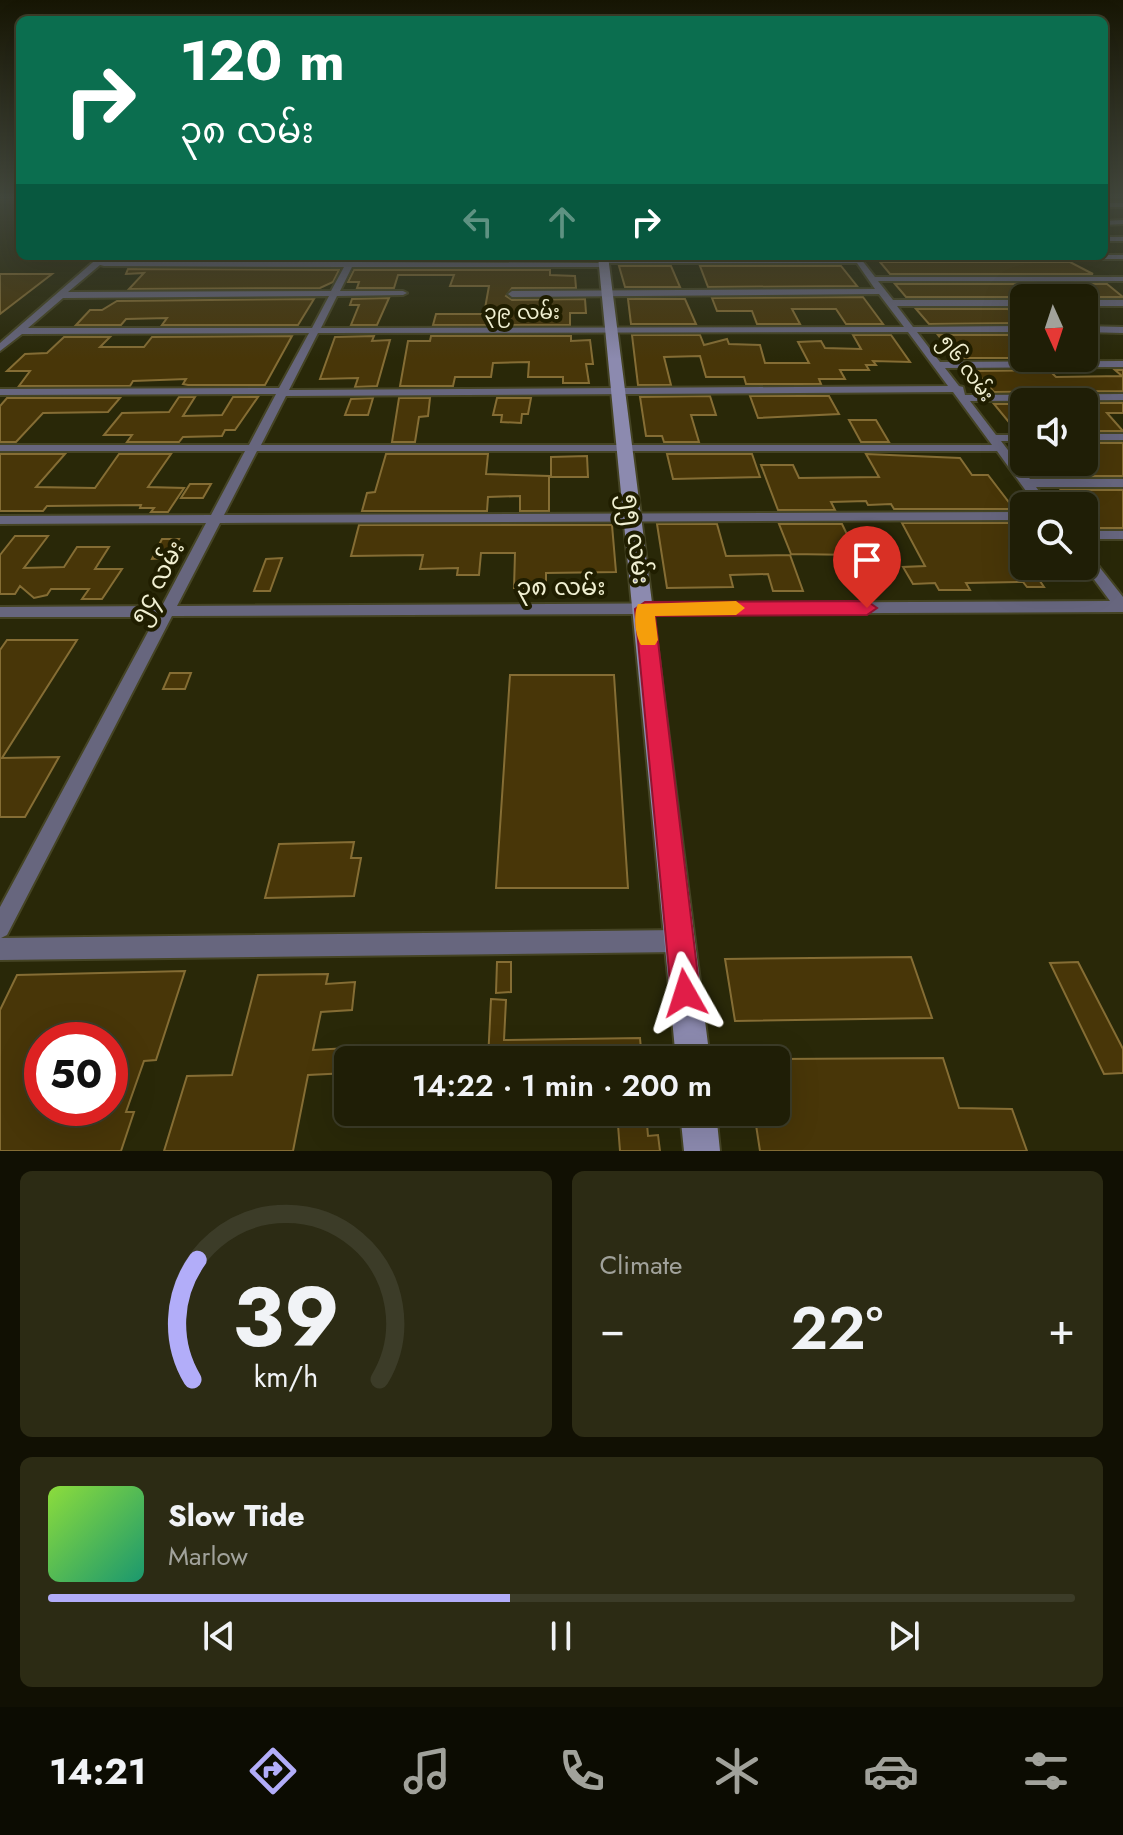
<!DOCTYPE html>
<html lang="en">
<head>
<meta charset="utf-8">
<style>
	:root { --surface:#1f1e06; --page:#2c2b14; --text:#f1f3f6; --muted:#a1a29b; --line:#3c3c28; --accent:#b2adf9 }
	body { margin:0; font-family:Jost,"Noto Sans Myanmar",sans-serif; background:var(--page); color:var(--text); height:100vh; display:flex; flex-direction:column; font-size:30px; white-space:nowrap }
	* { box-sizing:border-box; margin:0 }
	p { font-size:26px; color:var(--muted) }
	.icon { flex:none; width:44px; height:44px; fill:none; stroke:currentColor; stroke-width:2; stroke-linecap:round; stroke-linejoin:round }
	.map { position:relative; height:1151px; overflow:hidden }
	.side { display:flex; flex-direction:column; gap:20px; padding:20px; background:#111003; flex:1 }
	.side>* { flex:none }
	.hud { position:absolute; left:16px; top:16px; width:1092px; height:244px; border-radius:12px; box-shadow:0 8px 32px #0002,0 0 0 2px var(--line); background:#0b6e4f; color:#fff; overflow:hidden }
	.needle { width:52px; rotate:177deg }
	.buttons { position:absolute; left:1010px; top:284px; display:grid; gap:16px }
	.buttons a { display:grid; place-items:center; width:88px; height:88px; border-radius:12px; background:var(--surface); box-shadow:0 8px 32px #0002,0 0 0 2px var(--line); font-size:40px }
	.speed { position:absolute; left:24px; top:1022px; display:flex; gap:16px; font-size:40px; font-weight:700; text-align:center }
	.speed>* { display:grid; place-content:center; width:104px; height:104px; border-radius:50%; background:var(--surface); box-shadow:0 8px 32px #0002,0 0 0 2px var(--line); line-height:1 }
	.speed .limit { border:12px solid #d22; background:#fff; color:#111 }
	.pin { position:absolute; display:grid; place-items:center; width:68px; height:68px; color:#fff; margin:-82px -34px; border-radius:50% 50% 50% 0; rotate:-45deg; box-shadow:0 0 8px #0007 }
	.pin .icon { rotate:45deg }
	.me { position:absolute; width:88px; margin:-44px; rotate:354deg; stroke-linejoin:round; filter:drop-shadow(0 0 6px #0008) }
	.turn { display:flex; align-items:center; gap:28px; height:168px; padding:0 32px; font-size:36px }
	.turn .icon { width:104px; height:104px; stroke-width:2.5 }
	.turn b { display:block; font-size:56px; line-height:68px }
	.lanes { display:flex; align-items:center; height:76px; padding:0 32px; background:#0003; justify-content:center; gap:40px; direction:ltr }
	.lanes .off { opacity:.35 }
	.big { font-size:60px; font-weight:600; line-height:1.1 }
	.side .card { flex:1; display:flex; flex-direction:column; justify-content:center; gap:12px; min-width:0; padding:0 28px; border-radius:12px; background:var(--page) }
	.side .dial { align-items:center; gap:0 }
	.dial svg { height:208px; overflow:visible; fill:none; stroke:var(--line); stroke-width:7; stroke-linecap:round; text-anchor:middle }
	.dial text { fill:var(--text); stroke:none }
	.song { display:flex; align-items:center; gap:24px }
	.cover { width:96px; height:96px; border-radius:12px; background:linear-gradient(135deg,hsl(90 70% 55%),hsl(160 70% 35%)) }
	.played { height:8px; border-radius:4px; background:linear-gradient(90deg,var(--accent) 45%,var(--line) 45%) }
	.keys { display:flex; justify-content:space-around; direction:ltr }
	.heat { display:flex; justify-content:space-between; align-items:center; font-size:44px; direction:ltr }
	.side .tiles { flex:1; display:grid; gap:20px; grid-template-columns:1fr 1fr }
	.card:last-child { grid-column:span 2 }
	.trip { position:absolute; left:334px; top:1046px; width:456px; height:80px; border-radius:12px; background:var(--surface); box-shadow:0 8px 32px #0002,0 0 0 2px var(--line); font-weight:600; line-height:80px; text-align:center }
	.dock { display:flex; height:128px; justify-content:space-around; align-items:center; background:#0c0c02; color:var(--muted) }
	.dock .icon { width:56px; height:56px }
	.dock .selected { color:var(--accent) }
	.dock b { font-size:36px; color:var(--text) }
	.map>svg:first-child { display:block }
</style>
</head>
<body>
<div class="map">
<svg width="1123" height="1151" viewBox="0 0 1123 1151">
	<rect width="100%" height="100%" fill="#292808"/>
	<!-- building -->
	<path fill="#483608" stroke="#856d34" stroke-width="2" fill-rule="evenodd" d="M141 256 299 257 347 256 345 259H138Z
		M361 256H548V260L360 259Z
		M880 262H1070L1093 274H890Z
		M619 266H671L680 287H625Z
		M700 266H841L857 286 708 287Z
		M128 269 339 270 333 282 320 288 129 289 144 273 126 274Z
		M354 270H550V275L575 276 576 288H512L506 296 512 300 585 299 586 313H570V325H433L436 314H484L489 286H450L454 275H398L394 288H357L359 282H348Z
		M0 274H52L0 314Z
		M895 284H1107L1123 297H906Z
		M863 297 883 324H846L836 309H792L800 324H757L752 311H717L712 298Z
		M389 298 377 325H351L359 305H350L352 299Z
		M314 299 298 325H162L167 318 126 319 121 325H76L90 310H102L117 301Z
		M628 299H685L696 324H631Z
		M916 309H1008L1022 323 929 324Z
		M632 335H700L704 345 727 339 729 344 760 345 765 363H809L798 342 821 341 825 348 861 349 853 335H891L910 362 873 361 876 365H866L869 370H840L845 379H819L821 384H746L744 377H706L700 356 664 357 671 385H638Z
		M938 335H1024V358H1037H956Z
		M292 336 265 385H188L183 384 186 379 133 381 130 386H19L30 371H7L25 354 47 353 64 337H110L100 347H144L152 337Z
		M374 336 372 341 390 340 377 386 355 387 358 378 320 379 335 337Z
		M431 336H571V341L590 340 593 364H586L589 383H563V377H528L529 362 493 363 491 377H455L453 386H400L408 341H430Z
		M1049 370 1056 377 1122 376 1115 370H1123V391L994 392 975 371Z
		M710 396 716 415H691L699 442H664L662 436H646L640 397Z
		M750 396H829L839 414 758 418Z
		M179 397H195L183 416 222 415 233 397H258L235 430H225L222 436 183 437 179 442H127L132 435H104L122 413 169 412Z
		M7 398H120L108 412 43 413 16 442H0V406Z
		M373 398 368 415H345L351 399Z
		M399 398H430L428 416 419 417 415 442H392Z
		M497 398H531L528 414H522L521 423 501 422 502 415H493Z
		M1084 403H1123V413H1107L1123 431H1084Z
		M994 404H1012L1024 417V432H1017Z
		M849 420H876L889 442H861Z
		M1084 443H1123V476H1050L1039 462H1093L1084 452Z
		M0 454H65L36 487 95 488 119 454H171L148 487 184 488 168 512H151L154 508H140L141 505 47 506 43 511H0Z
		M386 454H488L486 474 549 476V511H520V496L488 497 487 511H362L367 493 375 492Z
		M667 454H752L760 477 673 479Z
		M866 454 960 458 972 475H988L1014 509H894L891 504 868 505 866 501 831 502 835 510H778L761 465H793L799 478 879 477Z
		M587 456 588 477H551V457Z
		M190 484H211L203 498H181Z
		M1061 490H1123V528H1090L1084 521V506H1074Z
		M902 523H1024V568H1031L1044 587H1027L1023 582 966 583 970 590H939L935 583 913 584 903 567 925 566Z
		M657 524H717L726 556 790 555 803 591H773L768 574 730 575 733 587 667 588Z
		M779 524H842L857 555 791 554Z
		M359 525H612L616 572 546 573V588H514L515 553H481L479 575H457L458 568 420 569 423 555 351 556Z
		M15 536H48L24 568 64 567 77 547H109L95 569H122L102 599H82L89 589H51L47 595 34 598 20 586 15 594H0V555Z
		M162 539H179L169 558 152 559Z
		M282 558 270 591H254L266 559Z
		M7 640H77L2 758 59 757 25 817H0V650Z
		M170 673H191L185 689H163Z
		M510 675H614L628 888H496Z
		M354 842 351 858H361L354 896 265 898 279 844Z
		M911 957 932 1018 735 1021 725 959Z
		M497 962H511V992L496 993Z
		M1078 962 1123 1049V1073L1104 1074 1050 963Z
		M185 971 156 1060 144 1061 126 1112H134L121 1151H0V1010L17 975ZM42 1040H110V1113L42 1114Z
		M328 974 326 984 355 982 352 1010 321 1012 313 1050 348 1048V1073L308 1075 293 1151H164L187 1076 232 1075 258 975Z
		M491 999 506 1000 504 1040 640 1038 642 1060H488Z
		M943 1058 959 1108 1012 1109 1027 1151H760L754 1112H776V1059Z
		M617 1112H646L648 1136 658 1135 660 1151H620Z"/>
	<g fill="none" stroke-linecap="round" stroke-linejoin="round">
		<defs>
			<path id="street" d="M1104 203H1123V207H1104Z
				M1123 220V224L1104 225V221Z
				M1104 237H1123V241H1104Z
				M1104 255H1123V259H861L875 277H1123V281H878L893 300H1024V306H897L913 327 1024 326V332H917L940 362 1123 361V367L945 368 959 386 963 387 965 395 1123 394V400L970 401 996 435H1024V441H1001L1030 479H1123V487H1036L1050 506H1037L997 451H257L224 515 1024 512V520L220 523 177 606 1110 601 1084 566V552L1089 554 1123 597V612L172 616 7 935 1 938 680 930 688 933 691 941 688 949 680 952 0 960V907L156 617H0V607L162 606 206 523 0 524V516L211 515 245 451H0V445H249L276 394 0 395V389L279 388 309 333 22 334 0 351V343L100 256H109L104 261 106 262H347L350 256H358L355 262 600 263 599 261 603 259H853L851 256ZM607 263H857L875 289 512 291 508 294 512 297 879 294 904 327 321 328 337 296 403 295 407 293 403 291H340L352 267H607ZM100 265 104 266 344 267 331 291 68 292ZM329 296 312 328H28L63 298ZM908 332 948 386 289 390 318 333ZM953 392 992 445H261L286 396Z
				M1084 300H1123V306H1084Z
				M1084 326 1123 327V333L1084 332Z
				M1084 434H1123V440H1084Z
				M1084 531H1123V539H1084Z"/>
			<path id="secondary" d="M598 256H608L710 1060H676Z
				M680 1112H716L720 1151H684Z"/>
		</defs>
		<!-- street casing -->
		<use href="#street" stroke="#454424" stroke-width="4"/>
		<!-- secondary casing -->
		<use href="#secondary" stroke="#454424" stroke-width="4"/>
		<!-- street -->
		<use href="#street" fill="#67667e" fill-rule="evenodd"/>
		<!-- secondary -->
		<use href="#secondary" fill="#8c8aaf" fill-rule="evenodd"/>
	</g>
	<!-- sky -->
	<linearGradient id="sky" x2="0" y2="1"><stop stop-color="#171604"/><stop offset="0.55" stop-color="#43483d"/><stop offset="1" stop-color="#43483d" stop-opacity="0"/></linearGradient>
	<rect width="1123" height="359" fill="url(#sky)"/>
	<!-- route -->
	<path fill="#e11d48" stroke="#92132f" stroke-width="2" d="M867 601 877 608 867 615 655 616 700 993 695 1003 685 1008 675 1003 671 993 635 609 645 602Z"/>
	<!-- slow -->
	<path fill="#f59e0b" d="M736 601 745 608 736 615 655 616 658 640 655 645H641C635 635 633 614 638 604Z"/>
	<g text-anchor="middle" stroke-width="8" stroke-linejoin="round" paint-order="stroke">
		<!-- far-street labels -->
		<g font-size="20" fill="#f1f0d2" stroke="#201e00">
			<text x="522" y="319">၃၉ လမ်း</text>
			<text transform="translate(967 368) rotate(54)" y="7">၅၆ လမ်း</text>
		</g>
		<!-- street labels -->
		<g font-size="24" fill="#f1f0d2" stroke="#201e00">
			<text transform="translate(636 539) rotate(83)" y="8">၅၅ လမ်း</text>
			<text transform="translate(157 582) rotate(-62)" y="8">၅၄ လမ်း</text>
			<text x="561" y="595">၃၈ လမ်း</text>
		</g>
	</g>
</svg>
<div class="buttons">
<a><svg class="needle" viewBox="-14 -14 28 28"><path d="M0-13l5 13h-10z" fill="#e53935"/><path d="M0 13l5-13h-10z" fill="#a1a29b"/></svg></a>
<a><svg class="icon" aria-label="sound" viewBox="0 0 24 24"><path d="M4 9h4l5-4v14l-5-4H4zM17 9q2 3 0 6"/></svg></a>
<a><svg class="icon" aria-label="search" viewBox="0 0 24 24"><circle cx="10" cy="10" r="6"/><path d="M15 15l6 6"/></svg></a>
</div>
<div class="speed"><div class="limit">50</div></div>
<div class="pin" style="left:867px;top:608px;background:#d93025"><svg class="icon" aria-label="arrive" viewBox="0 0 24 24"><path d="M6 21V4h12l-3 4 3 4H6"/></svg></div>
<svg class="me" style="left:685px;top:993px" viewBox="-20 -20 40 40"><path d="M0-17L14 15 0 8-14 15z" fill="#e11d48" stroke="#fff" stroke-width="4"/></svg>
<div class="trip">14:22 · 1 min · 200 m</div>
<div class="hud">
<div class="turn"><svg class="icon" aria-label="right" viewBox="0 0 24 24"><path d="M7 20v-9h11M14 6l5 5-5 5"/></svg><div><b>120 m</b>၃၈ လမ်း</div></div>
<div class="lanes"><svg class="icon off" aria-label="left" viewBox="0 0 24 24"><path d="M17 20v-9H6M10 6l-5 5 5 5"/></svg><svg class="icon off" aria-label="ahead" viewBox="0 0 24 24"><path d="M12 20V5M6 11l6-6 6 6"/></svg><svg class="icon" aria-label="right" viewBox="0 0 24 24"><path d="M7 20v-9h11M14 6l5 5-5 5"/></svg></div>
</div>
</div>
<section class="side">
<div class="tiles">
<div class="card dial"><svg viewBox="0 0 100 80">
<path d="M14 69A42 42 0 1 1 86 69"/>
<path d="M14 69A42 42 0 0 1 16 23" stroke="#b2adf9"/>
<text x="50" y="56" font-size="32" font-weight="700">39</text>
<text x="50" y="72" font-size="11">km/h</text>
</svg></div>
<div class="card"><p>Climate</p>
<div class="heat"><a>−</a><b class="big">22°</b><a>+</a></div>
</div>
<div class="card">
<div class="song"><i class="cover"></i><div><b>Slow Tide</b><p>Marlow</p></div></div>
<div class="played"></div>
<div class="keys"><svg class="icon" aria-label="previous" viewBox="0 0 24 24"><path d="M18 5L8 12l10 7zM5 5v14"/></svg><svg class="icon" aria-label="pause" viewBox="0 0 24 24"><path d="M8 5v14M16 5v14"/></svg><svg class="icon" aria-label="next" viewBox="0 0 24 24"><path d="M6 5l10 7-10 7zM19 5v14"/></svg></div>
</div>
</div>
</section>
<nav class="dock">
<b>14:21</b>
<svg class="icon selected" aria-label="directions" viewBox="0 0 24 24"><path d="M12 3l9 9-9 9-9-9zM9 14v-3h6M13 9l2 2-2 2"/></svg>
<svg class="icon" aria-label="music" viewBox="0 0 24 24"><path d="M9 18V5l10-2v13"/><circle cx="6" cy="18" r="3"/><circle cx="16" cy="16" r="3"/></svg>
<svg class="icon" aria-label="phone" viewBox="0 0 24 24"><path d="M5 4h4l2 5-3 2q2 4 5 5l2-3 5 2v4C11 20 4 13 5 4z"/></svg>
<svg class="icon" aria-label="climate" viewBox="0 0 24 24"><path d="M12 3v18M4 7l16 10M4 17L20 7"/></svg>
<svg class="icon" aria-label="car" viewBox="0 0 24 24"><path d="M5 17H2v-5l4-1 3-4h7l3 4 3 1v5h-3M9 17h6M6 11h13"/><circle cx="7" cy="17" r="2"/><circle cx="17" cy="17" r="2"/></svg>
<svg class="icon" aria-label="filters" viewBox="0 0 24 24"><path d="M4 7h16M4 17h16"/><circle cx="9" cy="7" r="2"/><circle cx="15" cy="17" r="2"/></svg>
</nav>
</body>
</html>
